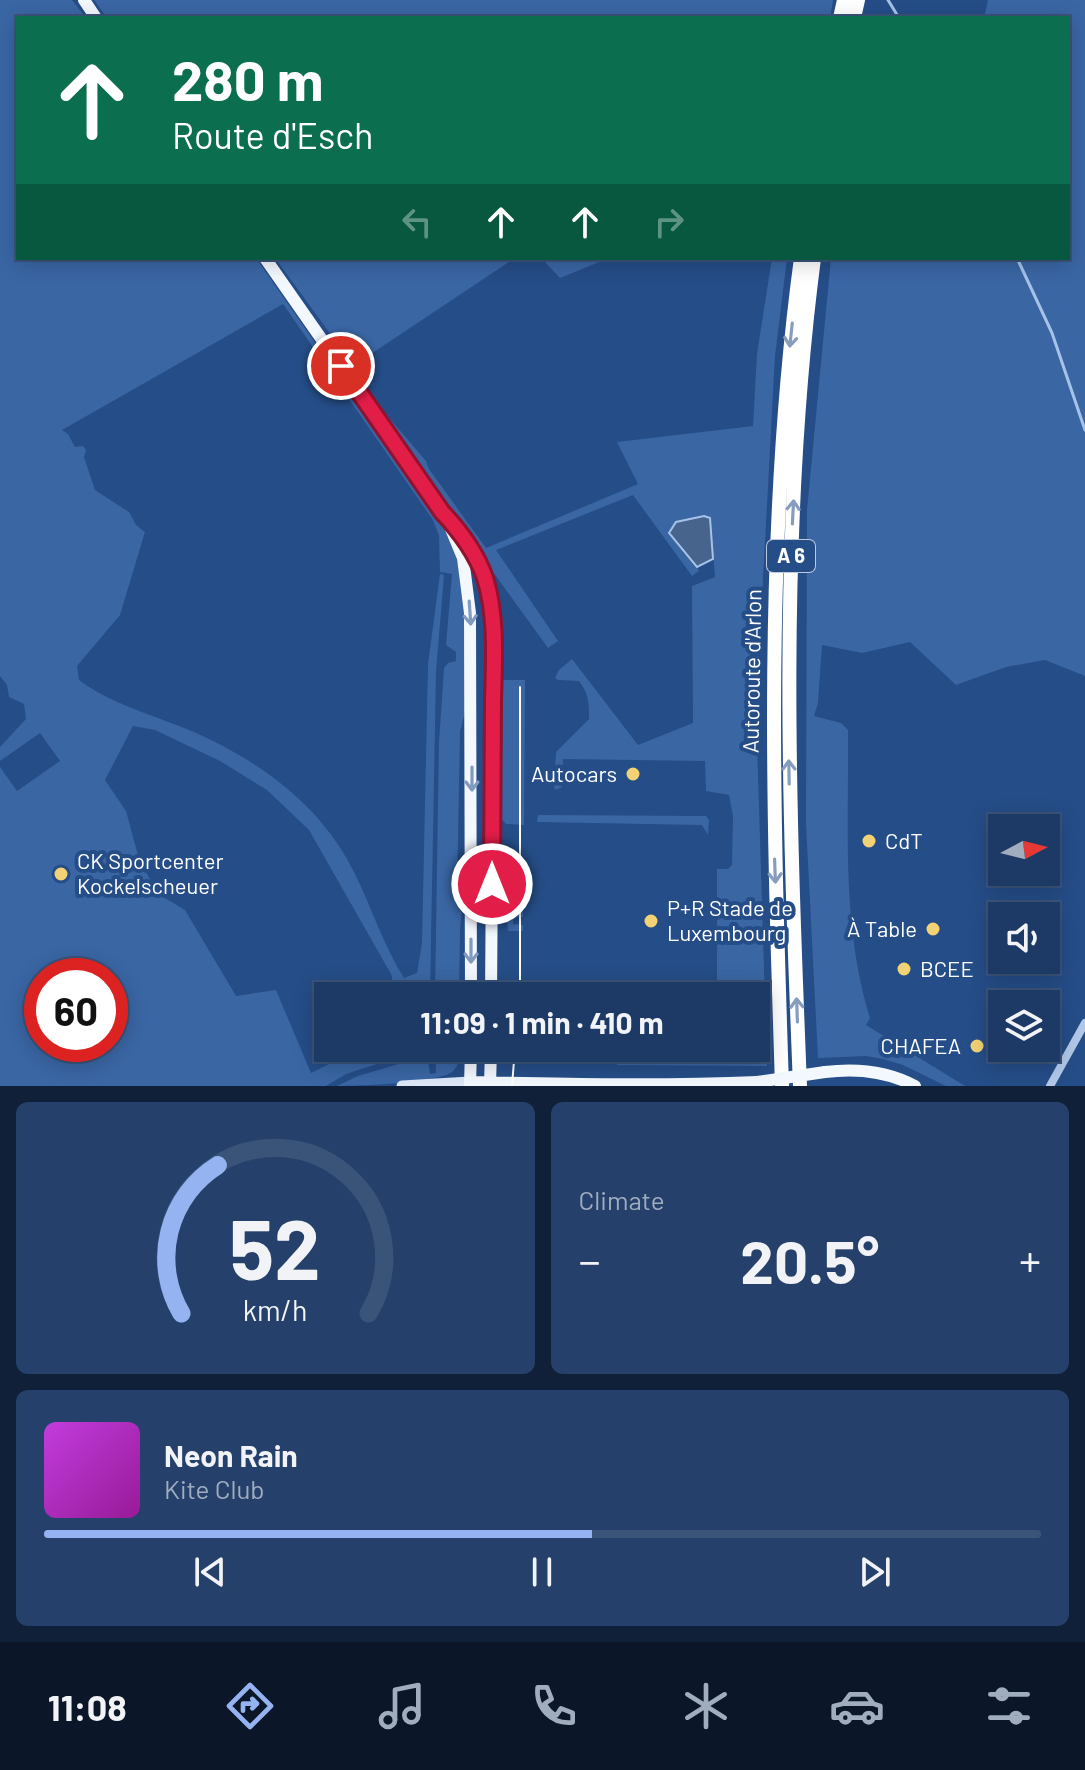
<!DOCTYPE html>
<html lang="en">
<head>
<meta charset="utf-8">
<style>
	:root { --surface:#1c3a65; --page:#25416b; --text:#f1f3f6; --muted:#a0adbf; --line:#3a5479; --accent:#95b2f1 }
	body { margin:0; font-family:Barlow,sans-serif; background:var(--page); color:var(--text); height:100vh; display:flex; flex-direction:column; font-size:30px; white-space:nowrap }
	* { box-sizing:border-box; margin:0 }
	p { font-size:26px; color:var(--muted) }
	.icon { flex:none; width:44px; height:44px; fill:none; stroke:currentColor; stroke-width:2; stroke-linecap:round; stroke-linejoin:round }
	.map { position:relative; height:1086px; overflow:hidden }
	.side { display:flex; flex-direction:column; gap:16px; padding:16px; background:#0f2038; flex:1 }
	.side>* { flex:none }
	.top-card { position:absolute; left:16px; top:16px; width:1054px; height:244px; border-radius:0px; box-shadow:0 4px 20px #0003,0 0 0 2px var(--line); background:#0b6e4f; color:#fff; overflow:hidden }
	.needle { width:52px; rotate:83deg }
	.buttons { position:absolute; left:988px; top:814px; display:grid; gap:16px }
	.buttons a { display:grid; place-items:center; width:72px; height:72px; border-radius:0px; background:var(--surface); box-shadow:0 4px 20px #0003,0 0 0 2px var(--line); font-size:40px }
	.speed { position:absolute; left:24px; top:958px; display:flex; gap:16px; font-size:40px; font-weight:700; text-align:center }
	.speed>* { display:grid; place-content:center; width:104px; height:104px; border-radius:50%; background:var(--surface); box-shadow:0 4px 20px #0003,0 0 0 2px var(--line); line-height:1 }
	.speed .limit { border:12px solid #d22; background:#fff; color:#111 }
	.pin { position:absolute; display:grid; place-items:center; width:68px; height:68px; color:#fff; margin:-34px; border:4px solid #fff; border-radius:50%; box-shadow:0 2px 8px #0007 }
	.me { position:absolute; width:88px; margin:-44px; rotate:0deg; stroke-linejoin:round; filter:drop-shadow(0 0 6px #0008) }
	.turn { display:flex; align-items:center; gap:28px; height:168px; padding:0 24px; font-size:36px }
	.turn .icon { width:104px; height:104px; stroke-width:2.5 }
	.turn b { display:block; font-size:56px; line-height:68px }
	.lanes { display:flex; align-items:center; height:76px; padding:0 24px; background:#0003; justify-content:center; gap:40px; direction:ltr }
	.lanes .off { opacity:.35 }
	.big { font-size:60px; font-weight:700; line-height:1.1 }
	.side .card { flex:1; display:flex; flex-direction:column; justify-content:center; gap:12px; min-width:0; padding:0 28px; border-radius:12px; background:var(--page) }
	.side .dial { align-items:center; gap:0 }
	.dial svg { height:208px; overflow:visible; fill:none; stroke:var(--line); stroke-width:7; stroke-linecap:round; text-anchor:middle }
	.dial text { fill:var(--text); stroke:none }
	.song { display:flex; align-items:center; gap:24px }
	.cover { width:96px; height:96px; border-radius:12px; background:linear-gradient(135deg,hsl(290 70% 55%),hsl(300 70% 35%)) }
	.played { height:8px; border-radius:4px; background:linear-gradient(90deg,var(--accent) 55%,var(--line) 55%) }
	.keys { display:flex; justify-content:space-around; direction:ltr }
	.heat { display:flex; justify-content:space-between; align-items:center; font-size:44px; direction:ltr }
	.side .tiles { flex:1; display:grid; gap:16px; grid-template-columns:1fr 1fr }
	.card:last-child { grid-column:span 2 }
	.trip { position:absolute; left:314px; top:982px; width:456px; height:80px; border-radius:0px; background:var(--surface); box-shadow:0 4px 20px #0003,0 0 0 2px var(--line); font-weight:700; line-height:80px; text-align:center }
	.dock { display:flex; height:128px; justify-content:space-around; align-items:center; background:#0b1728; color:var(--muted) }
	.dock .icon { width:56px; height:56px }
	.dock .current { color:var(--accent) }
	.dock b { font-size:36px; color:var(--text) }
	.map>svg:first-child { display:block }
</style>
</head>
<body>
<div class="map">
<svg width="1085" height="1086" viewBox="0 0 1085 1086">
	<rect width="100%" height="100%" fill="#254d87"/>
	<!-- green -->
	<path fill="#3a66a4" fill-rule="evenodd" d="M0 0H72L86 18H18V258H256L456 545 465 584 466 707 460 732 457 891 464 892 460 928 459 996H435L439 742 444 668 448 663 456 661V652L446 645 452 574 440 572 439 536 433 520 283 304 62 430 68 434 75 447 83 446 86 450 84 457 95 490 129 512 136 525 145 532 120 615 77 666 79 680C118 709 168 718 211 740 272 770 325 812 355 874 372 908 383 945 404 978L417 973 422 943 428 664 440 574 444 575 436 672 430 996H396L391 974 309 830 267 790 220 761 155 730 133 726 105 780 126 811 139 859 158 894 185 910 236 996 276 990 311 1073 361 1048H426L346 1074 326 1086H0V767L17 791 60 761 40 733 0 761V747L26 719 24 704 9 697 7 685 0 676ZM42 976H110V1044H42Z
		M94 0H833L830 18H107Z
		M988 0H1085V676L1045 660 1006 667 956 685 910 642 862 653 822 645 818 703 814 716 841 723 848 730C849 827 841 924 870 1018L866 1025 965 1086H946L903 1065 883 1059 866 1056 818 1058 806 824 807 510 831 258H1068V18H984Z
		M275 258H515L353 366 385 413 426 461 429 469 486 548 638 484 617 442 753 426 757 354 772 258H787L775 356 756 709 767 1066 617 1065V1058L647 1059V1048H756V996H717V869H728L732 865 733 816 729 795 706 791 705 761 563 759 562 787 555 790 554 786 556 752 589 719C589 703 589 694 579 681L558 680 555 678 559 670 572 659 638 745 693 723 692 586 715 577 710 518 669 533 697 567 699 571 692 576 633 495 496 550 558 641 548 648 430 485 351 368 353 365Z
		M541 258H609L560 278Z
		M497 680H525L524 825 506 824 497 814Z
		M538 815 706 816 709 820 708 835 702 825 537 822Z
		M524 868V884H514L513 891 523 892V917H514L513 924 523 925V931H508C507 911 499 874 524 868Z
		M435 1048H459C458 1056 460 1066 452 1072 437 1083 358 1086 337 1086L358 1076 419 1058 428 1061 430 1074 436 1073Z"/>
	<!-- water -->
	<path fill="#47648d" stroke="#a5c3e9" stroke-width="2" d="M704 516 710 518 713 559 697 567 669 533 676 522Z"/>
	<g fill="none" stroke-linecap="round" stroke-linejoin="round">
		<!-- stream -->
		<path stroke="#a5c3e9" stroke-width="3" d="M888 0 899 18
			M1017 258 1052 333 1085 430"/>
		<!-- street -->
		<path stroke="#b1c8e9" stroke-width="8" d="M1050 1086 1085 1023"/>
		<!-- secondary -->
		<path stroke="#dbe6f7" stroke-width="11" d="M402 1086 470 1082"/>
		<!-- primary -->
		<path stroke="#f3f7fe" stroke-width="12" d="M84 0 96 18
			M265 258 442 512C461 532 477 553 485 579 500 626 493 683 493 732 492 820 492 908 491 996
			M451 529 463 558 470 613 471 996
			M825 1072C857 1068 887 1071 915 1086
			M470 1082C566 1084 661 1086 757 1082
			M470 1086 471 1048
			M490 1086 491 1048"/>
		<!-- highway -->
		<path stroke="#fff" stroke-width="14" d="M840 18 844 0
			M854 18 858 0
			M782 1086C773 809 764 533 801 258
			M800 1086C789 810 778 533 814 258"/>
		<!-- tram -->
		<path stroke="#fff" stroke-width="2" d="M520 687V996
			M512 1086 515 1048"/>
		<!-- primary-bridge -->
		<path stroke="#f3f7fe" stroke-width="12" d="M757 1082 825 1072"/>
	</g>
	<!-- one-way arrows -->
	<defs><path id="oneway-shaft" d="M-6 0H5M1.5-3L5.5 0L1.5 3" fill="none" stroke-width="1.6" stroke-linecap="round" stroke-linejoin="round" transform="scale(2)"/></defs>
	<g stroke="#879dbd">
		<use href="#oneway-shaft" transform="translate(791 335) rotate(96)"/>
		<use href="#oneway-shaft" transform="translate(793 512) rotate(-87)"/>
		<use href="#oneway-shaft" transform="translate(789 772) rotate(-91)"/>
		<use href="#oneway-shaft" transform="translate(775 871) rotate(88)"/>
		<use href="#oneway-shaft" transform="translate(797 1010) rotate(-92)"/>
	</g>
	<g stroke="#829abd">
		<use href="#oneway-shaft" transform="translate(470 613) rotate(86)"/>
		<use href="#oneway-shaft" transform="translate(472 779) rotate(90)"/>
		<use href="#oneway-shaft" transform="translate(471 951) rotate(90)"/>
	</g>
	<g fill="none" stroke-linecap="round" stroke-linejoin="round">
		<defs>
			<path id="route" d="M341 366 442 512C461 532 476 552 485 578 497 616 494 661 493 700 493 762 492 823 492 884"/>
		</defs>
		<!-- route casing -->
		<use href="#route" stroke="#92132f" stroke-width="20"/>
		<!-- route -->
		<use href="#route" stroke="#e11d48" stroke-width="14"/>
	</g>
	<!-- markers -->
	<g fill="#f2d275" stroke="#254d87" stroke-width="3">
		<circle cx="633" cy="774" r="8"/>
		<circle cx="869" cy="841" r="8"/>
		<circle cx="61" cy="874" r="8"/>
		<circle cx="651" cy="921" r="8"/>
		<circle cx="933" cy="929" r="8"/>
		<circle cx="904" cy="969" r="8"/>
		<circle cx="977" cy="1046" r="8"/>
	</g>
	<g text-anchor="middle" stroke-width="8" stroke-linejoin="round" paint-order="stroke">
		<!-- shield labels -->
		<rect fill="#254d87" stroke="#becadb" stroke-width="2" x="767" y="540" width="48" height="32" rx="6"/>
		<g font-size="20" font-weight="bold" fill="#fff">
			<text x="791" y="563">A 6</text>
		</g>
		<!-- street labels -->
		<g font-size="22" fill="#fff" stroke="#254d87">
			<text transform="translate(752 671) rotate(-89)" y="8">Autoroute d'Arlon</text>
		</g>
		<!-- poi labels -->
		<g font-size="22" fill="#fff" stroke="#254d87" text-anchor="start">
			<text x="617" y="782" text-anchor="end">Autocars</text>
			<text x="885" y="849">CdT</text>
			<text x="77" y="869">CK Sportcenter<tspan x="77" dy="25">Kockelscheuer</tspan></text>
			<text x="667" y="916">P+R Stade de<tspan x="667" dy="25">Luxembourg</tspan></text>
			<text x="917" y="937" text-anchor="end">À Table</text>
			<text x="920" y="977">BCEE</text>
			<text x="961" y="1054" text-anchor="end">CHAFEA</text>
		</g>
	</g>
</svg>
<div class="buttons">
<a><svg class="needle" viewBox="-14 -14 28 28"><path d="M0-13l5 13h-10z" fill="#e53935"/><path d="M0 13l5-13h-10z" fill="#a0adbf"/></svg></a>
<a><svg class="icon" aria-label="sound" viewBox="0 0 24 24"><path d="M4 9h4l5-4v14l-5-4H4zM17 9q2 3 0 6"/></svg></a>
<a><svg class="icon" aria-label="layers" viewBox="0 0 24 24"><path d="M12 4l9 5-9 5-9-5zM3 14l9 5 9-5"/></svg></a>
</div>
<div class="speed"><div class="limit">60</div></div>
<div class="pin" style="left:341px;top:366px;background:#d93025"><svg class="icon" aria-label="arrive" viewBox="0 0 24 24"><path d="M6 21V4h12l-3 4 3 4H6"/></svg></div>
<svg class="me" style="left:492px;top:884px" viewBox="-20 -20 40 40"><circle r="17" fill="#e11d48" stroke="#fff" stroke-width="3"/><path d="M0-11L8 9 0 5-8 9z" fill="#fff"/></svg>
<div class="trip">11:09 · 1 min · 410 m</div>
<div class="top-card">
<div class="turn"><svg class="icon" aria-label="ahead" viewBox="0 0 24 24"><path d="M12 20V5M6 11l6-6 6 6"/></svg><div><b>280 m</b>Route d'Esch</div></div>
<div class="lanes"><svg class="icon off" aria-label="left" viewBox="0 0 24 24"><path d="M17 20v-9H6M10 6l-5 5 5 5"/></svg><svg class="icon" aria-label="ahead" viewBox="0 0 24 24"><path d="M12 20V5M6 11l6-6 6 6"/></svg><svg class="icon" aria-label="ahead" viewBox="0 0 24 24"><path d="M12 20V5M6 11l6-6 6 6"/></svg><svg class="icon off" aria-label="right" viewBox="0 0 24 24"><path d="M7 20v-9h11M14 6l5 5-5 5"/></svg></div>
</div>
</div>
<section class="side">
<div class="tiles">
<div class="card dial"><svg viewBox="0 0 100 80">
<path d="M14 69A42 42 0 1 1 86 69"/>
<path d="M14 69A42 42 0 0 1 28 12" stroke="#95b2f1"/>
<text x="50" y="56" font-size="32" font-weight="700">52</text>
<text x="50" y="72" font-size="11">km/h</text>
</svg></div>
<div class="card"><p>Climate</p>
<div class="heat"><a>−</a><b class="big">20.5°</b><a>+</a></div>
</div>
<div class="card">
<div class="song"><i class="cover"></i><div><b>Neon Rain</b><p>Kite Club</p></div></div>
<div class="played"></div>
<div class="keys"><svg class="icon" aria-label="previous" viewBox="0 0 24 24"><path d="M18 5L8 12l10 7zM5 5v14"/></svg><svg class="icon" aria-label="pause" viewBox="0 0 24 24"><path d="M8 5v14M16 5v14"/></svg><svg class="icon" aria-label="next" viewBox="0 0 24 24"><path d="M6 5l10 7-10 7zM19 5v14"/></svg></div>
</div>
</div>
</section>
<nav class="dock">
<b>11:08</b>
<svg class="icon current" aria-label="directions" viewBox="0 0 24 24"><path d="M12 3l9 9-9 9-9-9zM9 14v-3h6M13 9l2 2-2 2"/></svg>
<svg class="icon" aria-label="music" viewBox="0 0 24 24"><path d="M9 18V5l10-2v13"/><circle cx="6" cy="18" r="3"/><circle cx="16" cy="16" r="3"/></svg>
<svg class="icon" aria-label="phone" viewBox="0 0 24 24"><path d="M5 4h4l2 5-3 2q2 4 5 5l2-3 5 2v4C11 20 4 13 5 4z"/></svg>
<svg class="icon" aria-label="climate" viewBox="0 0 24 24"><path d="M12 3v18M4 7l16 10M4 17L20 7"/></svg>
<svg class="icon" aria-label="car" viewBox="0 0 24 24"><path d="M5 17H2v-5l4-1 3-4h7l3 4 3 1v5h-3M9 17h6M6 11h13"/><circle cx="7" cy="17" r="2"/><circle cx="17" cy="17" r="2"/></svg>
<svg class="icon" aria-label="filters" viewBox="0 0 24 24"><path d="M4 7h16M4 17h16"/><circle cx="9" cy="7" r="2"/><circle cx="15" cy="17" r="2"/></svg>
</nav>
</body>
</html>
